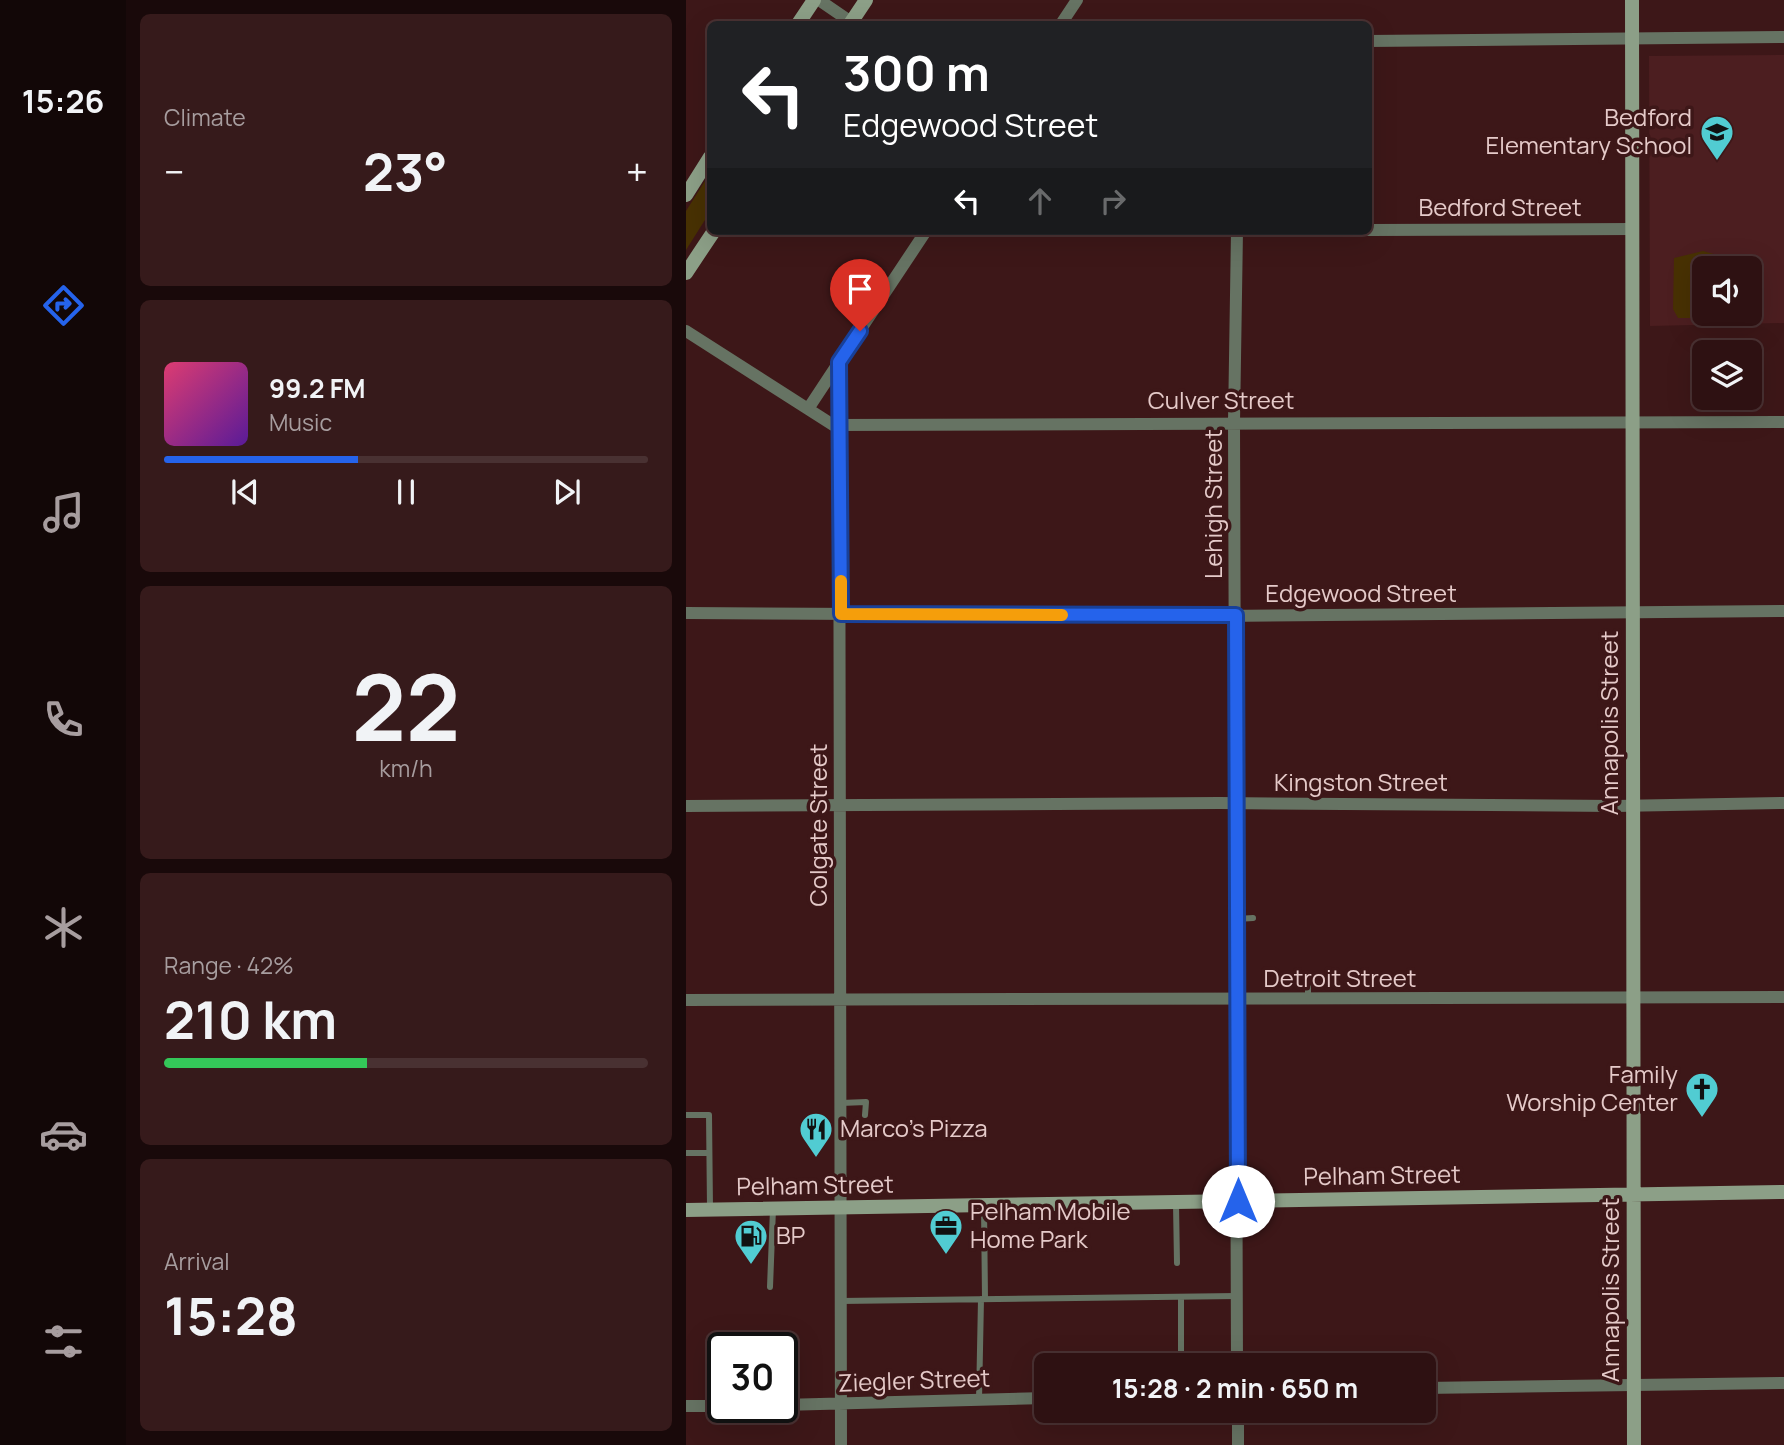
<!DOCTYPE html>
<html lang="en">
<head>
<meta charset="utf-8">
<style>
	:root { --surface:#2e1112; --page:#361a1b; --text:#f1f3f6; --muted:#a79d9f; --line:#493132; --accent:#2563eb }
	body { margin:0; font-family:Manrope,sans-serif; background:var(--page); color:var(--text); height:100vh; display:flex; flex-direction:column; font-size:26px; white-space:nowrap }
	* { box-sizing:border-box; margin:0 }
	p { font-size:23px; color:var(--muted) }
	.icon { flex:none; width:38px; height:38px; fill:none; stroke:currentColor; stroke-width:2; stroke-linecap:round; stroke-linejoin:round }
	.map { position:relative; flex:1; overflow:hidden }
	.sheet { display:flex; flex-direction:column; gap:14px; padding:14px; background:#19090a; width:560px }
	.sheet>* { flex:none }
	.hud { position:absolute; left:21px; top:21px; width:665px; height:214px; border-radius:10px; box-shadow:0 7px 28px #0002,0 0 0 2px var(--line); background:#202124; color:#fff; overflow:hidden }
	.tools { position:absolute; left:1006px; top:256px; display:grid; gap:14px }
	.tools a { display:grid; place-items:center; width:70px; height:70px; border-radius:10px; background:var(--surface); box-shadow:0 7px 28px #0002,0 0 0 2px var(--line); font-size:35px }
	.speed { position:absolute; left:21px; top:1332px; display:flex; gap:14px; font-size:35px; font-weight:700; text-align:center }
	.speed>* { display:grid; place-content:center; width:91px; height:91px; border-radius:50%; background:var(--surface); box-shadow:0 7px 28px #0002,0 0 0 2px var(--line); line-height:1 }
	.speed .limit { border:4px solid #111; border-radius:10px; background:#fff; color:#111 }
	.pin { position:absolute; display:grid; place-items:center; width:60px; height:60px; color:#fff; margin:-72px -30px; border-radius:50% 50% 50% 0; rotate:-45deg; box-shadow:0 0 7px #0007 }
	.pin .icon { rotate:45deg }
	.me { position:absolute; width:77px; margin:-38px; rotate:0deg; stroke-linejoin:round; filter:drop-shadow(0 0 5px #0008) }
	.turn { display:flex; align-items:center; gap:24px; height:147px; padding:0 21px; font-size:32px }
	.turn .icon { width:91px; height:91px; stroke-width:2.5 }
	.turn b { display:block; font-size:49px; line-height:60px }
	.lanes { display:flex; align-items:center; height:66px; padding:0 21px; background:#0003; justify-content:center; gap:35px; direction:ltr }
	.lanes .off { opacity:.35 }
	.big { font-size:52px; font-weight:700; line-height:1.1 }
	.sheet .tile { flex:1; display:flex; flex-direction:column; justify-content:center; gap:10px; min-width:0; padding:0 24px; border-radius:10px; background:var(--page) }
	.sheet .dial { align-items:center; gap:0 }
	.dial b { font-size:91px; line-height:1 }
	.song { display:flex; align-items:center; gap:21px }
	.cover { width:84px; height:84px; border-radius:10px; background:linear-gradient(135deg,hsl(340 70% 55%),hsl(270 70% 35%)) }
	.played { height:7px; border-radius:4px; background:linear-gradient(90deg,var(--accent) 40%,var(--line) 40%) }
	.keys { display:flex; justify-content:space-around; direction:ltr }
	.heat { display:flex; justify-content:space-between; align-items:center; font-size:38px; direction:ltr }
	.charge { height:10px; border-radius:5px; background:linear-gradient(90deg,#34c759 42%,var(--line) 0) }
	.trip { position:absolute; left:348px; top:1353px; width:402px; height:70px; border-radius:10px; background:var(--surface); box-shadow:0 7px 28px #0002,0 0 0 2px var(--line); font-weight:700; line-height:70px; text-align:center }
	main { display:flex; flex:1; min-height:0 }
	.tab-bar { display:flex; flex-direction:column; width:126px; justify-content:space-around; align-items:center; background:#120707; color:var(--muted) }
	.tab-bar .icon { width:49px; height:49px }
	.tab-bar .on { color:var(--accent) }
	.tab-bar b { font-size:32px; color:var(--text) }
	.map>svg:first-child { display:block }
</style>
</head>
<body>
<main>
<nav class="tab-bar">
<b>15:26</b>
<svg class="icon on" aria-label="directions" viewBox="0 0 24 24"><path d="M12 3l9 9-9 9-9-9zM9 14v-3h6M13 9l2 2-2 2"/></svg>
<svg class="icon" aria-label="music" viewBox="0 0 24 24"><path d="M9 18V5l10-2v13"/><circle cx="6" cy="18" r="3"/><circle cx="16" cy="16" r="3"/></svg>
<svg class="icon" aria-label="phone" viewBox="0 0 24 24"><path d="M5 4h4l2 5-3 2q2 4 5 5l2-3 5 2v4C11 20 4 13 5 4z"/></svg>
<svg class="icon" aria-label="climate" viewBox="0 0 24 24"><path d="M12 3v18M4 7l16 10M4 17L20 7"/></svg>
<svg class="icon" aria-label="car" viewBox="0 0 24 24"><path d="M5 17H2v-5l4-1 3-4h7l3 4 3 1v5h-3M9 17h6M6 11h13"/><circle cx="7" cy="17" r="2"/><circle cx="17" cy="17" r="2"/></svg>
<svg class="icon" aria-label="filters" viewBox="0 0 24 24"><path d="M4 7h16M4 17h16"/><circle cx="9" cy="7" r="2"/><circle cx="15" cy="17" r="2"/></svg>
</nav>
<section class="sheet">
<div class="tile"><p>Climate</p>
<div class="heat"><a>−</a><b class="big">23°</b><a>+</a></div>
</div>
<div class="tile">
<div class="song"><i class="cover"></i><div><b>99.2 FM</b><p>Music</p></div></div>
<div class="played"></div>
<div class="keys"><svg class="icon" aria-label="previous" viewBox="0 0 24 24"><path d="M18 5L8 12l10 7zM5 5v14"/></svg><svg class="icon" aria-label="pause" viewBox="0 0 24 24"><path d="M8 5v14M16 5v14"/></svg><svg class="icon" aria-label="next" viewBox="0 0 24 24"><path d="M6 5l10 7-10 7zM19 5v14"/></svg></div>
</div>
<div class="tile dial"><b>22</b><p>km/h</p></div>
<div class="tile"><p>Range · 42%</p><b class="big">210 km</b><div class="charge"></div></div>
<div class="tile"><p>Arrival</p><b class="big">15:28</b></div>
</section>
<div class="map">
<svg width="1098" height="1445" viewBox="0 0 1098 1445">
	<rect width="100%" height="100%" fill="#3d1718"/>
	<!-- built -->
	<path fill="#4c1e20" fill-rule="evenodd" d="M1098 55V323L964 326 963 56ZM1018 268H1064V313H1018Z"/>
	<!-- green -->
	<path fill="#483103" d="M24 173V212L0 250V211Z
		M1017 251 1031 255 1047 268H1018V313H1055L1053 318H992L987 309 988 258Z"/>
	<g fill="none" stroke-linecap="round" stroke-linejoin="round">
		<!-- lane -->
		<path stroke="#667363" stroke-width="6" d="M551 919 567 918
			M622 999V980
			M155 1103 180 1102 179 1115
			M0 1115H23L24 1208
			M0 1153H23
			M490 1204 491 1263
			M298 1207 299 1299
			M84 1287 87 1209
			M154 1301 551 1296
			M495 1365V1297
			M293 1400 295 1299"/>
		<!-- street -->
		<path stroke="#667363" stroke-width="12" d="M133 0 168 24
			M375 24 391 0
			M682 41 1098 37
			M682 230 946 229
			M253 231H398
			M551 231 548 422 551 1365
			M0 331 147 425 1098 422
			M122 409 153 362
			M0 613 534 616 1098 611
			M0 806 533 803 930 806 1098 803
			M0 1000 1098 997
			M738 1388 1098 1383
			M96 1405 360 1398
			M0 1406H37
			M552 1410V1445
			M155 1445 153 362 240 231"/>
		<!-- secondary -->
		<path stroke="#8c9f87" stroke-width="14" d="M946 0 948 1445
			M112 24 128 0
			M164 24 180 0
			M0 195 24 157
			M0 273 28 231
			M0 1210 1098 1192"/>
	</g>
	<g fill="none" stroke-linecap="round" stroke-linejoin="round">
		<defs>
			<path id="route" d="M174 331 153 362 155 614 550 615 552 1201"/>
		</defs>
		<!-- route casing -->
		<use href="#route" stroke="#184099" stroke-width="18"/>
		<!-- route -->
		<use href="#route" stroke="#2563eb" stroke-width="12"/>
		<!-- slow -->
		<path stroke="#f59e0b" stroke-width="12" d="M155 581V614L376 615"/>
	</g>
	<!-- icons -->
	<defs>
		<symbol id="school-pin" viewBox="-11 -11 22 30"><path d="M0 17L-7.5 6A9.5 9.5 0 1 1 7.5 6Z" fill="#51ccd2" stroke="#3d1718"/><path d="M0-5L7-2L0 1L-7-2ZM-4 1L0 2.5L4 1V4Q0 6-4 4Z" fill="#111"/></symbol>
		<symbol id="church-pin" viewBox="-11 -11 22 30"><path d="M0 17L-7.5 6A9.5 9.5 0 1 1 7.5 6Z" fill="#51ccd2" stroke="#3d1718"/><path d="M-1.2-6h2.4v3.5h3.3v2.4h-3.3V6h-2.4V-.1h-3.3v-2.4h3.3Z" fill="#111"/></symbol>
		<symbol id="restaurant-pin" viewBox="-11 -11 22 30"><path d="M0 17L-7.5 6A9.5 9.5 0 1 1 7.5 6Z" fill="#51ccd2" stroke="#3d1718"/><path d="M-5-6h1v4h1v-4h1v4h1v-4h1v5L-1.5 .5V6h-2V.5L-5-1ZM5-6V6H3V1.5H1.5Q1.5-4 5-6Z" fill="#111"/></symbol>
		<symbol id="office-pin" viewBox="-11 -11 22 30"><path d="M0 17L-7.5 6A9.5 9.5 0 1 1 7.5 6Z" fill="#51ccd2" stroke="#3d1718"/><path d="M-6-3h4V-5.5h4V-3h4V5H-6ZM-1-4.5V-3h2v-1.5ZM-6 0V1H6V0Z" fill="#111"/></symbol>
		<symbol id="fuel-pin" viewBox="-11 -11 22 30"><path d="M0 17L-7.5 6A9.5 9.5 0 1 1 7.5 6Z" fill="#51ccd2" stroke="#3d1718"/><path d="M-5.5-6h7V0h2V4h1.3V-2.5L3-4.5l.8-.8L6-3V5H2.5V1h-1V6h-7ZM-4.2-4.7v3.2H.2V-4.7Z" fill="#111"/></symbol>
	</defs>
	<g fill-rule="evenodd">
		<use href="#school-pin" x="1012" y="113" width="38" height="52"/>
		<use href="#church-pin" x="997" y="1070" width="38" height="52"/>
		<use href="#restaurant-pin" x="111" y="1110" width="38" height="52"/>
		<use href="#office-pin" x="241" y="1207" width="38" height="52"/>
		<use href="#fuel-pin" x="46" y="1217" width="38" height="52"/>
	</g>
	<g text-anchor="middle" stroke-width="7" stroke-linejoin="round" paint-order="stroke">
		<!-- poi labels -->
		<g font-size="24" fill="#e5cac9" stroke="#3d1718" text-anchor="start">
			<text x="1006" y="126" text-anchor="end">Bedford<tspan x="1006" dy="28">Elementary School</tspan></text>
			<text x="992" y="1083" text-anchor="end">Family<tspan x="992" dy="28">Worship Center</tspan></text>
			<text x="154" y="1137">Marco's Pizza</text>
			<text x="284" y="1220">Pelham Mobile<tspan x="284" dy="28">Home Park</tspan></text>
			<text x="90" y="1244">BP</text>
		</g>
		<!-- street labels -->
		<g font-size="24" fill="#e5cac9" stroke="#3d1718">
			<text x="814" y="216">Bedford Street</text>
			<text x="535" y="409">Culver Street</text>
			<text transform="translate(528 504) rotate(-90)" y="8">Lehigh Street</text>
			<text x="675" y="602">Edgewood Street</text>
			<text transform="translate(924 723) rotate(-90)" y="8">Annapolis Street</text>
			<text x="675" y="791">Kingston Street</text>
			<text transform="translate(133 825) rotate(-90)" y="8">Colgate Street</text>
			<text x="654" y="987">Detroit Street</text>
			<text transform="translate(696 1176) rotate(-1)" y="8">Pelham Street</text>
			<text transform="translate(129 1186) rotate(-1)" y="8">Pelham Street</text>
			<text transform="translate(925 1290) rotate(-90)" y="8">Annapolis Street</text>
			<text transform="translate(228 1381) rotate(-2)" y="8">Ziegler Street</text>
		</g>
	</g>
</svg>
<div class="tools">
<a><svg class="icon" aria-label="sound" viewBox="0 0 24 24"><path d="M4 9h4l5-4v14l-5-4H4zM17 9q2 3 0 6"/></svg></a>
<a><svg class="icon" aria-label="layers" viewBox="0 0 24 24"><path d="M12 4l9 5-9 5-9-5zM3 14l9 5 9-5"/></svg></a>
</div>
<div class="speed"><div class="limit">30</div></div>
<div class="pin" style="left:174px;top:331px;background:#d93025"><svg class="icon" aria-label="arrive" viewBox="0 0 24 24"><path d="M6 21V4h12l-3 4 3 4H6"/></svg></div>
<svg class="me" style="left:552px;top:1201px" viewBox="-20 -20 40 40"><circle r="19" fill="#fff"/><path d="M0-13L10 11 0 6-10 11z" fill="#2563eb"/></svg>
<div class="trip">15:28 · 2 min · 650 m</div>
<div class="hud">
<div class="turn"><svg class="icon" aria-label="left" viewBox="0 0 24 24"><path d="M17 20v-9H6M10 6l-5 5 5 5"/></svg><div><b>300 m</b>Edgewood Street</div></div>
<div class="lanes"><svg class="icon" aria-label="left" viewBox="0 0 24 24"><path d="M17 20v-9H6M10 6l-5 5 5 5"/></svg><svg class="icon off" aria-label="ahead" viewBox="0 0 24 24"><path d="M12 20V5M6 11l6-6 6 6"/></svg><svg class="icon off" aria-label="right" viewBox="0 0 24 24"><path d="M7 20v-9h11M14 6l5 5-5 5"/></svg></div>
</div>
</div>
</main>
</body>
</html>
